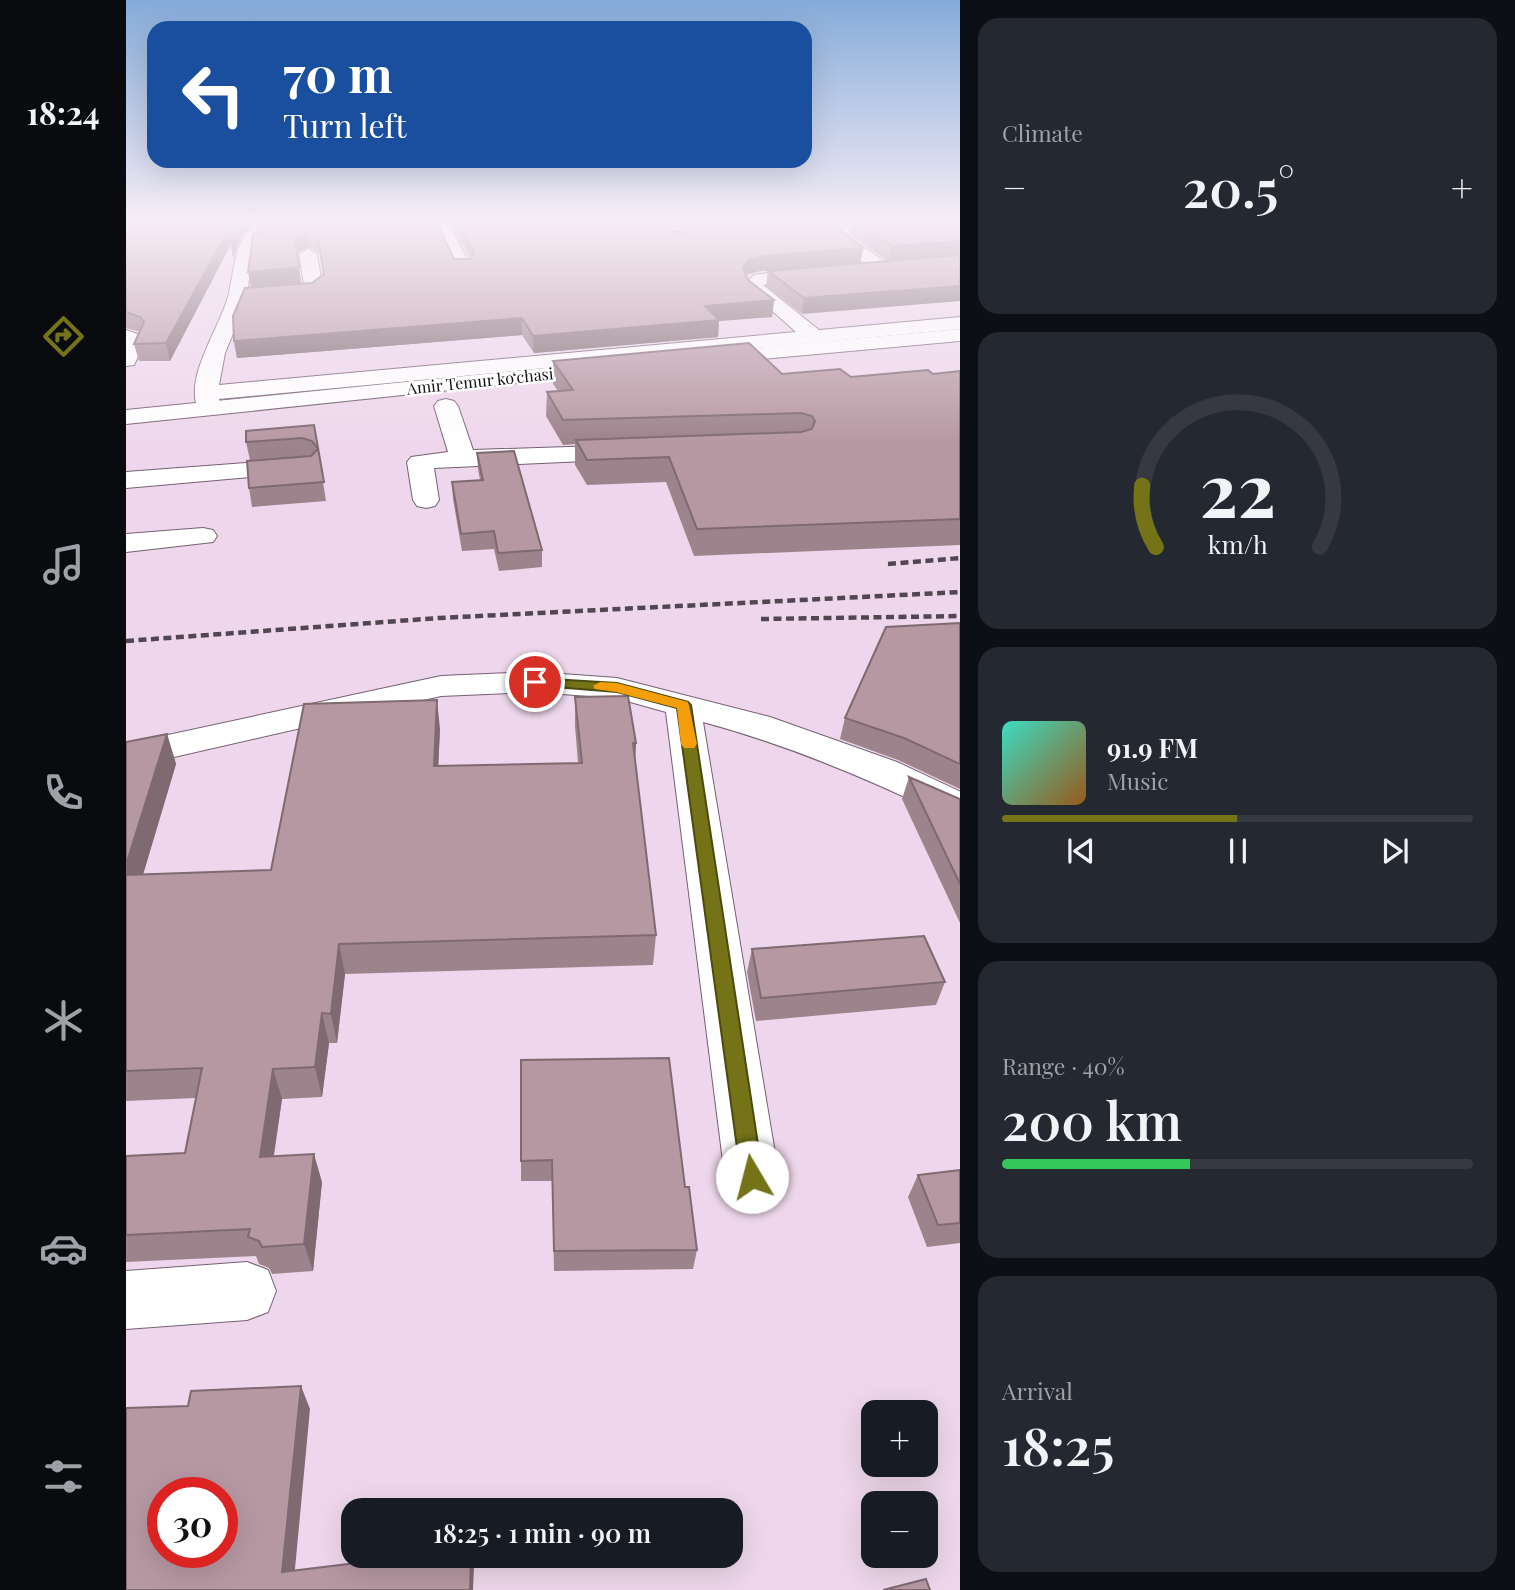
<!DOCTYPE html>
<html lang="en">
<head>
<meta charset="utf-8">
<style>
	:root { --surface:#171b24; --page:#242831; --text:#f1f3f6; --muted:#9ea1a6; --line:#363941; --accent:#747318 }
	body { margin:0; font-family:"Playfair Display",serif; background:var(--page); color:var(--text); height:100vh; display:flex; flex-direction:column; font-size:26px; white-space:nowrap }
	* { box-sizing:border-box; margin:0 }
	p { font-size:23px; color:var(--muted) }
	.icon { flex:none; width:38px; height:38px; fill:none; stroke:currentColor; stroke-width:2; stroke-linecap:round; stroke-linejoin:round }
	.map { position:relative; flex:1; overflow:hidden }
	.sheet { display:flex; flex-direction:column; gap:18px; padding:18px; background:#0d0f14; width:555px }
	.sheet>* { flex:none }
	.banner { position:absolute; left:21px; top:21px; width:665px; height:147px; border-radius:21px; box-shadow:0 7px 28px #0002; background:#1a4fa0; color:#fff; overflow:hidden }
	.controls { position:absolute; left:735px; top:1400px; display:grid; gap:14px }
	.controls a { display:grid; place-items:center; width:77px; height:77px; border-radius:14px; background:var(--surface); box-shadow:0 7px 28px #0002; font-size:35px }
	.speed { position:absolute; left:21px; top:1477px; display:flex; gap:14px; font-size:35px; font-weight:700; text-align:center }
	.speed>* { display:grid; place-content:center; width:91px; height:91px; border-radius:50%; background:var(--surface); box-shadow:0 7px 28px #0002; line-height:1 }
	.speed .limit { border:10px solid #d22; background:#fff; color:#111 }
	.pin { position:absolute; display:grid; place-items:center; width:60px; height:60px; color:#fff; margin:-30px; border:4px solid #fff; border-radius:50%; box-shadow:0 2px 7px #0007 }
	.me { position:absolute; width:77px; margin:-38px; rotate:352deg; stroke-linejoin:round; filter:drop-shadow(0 0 5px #0008) }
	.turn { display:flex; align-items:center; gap:24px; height:147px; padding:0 21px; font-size:32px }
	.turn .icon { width:91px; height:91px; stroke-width:2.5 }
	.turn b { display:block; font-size:49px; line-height:60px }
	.big { font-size:52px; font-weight:600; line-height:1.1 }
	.sheet .card { flex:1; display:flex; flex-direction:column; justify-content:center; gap:10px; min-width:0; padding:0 24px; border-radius:21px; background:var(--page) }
	.sheet .dial { align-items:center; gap:0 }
	.dial svg { height:182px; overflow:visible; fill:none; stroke:var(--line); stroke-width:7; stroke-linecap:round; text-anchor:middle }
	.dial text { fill:var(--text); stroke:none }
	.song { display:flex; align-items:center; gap:21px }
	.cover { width:84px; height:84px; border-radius:10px; background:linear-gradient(135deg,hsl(170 70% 55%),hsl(30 70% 35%)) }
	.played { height:7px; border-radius:4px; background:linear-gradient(90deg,var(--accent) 50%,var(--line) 50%) }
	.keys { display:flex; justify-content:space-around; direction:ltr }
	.heat { display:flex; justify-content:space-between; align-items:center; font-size:38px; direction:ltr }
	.charge { height:10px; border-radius:5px; background:linear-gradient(90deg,#34c759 40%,var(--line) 0) }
	.trip { position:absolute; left:215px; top:1498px; width:402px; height:70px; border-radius:21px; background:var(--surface); box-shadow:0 7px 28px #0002; font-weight:600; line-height:70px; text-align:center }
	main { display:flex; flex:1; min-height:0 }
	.menu { display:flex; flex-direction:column; width:126px; justify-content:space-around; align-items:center; background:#090b0e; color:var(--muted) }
	.menu .icon { width:49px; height:49px }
	.menu .current { color:var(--accent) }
	.menu b { font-size:32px; color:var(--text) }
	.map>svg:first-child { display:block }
</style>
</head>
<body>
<main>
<nav class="menu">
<b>18:24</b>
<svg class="icon current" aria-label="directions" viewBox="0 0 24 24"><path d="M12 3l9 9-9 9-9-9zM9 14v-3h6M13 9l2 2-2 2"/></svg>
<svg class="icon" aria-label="music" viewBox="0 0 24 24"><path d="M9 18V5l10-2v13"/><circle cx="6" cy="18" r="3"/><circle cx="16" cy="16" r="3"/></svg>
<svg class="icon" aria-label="phone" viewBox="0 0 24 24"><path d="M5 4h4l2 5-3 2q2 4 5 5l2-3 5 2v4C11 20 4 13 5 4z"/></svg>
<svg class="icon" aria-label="climate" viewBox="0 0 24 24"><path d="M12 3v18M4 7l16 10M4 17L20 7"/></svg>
<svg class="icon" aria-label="car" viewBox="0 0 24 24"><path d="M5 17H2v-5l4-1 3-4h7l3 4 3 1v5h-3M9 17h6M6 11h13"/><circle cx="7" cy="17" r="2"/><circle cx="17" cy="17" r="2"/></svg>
<svg class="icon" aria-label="filters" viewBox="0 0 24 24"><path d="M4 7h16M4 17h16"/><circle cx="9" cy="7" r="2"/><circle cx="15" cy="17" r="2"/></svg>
</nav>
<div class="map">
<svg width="835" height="1590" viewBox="0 0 835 1590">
	<rect width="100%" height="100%" fill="#eed7ec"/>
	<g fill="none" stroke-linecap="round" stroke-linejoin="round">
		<defs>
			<path id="minor" d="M132 221H151L135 236 127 249 120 302 99 353 93 385 670 332 617 285 628 275 634 274 695 269 704 274 701 278 637 285 693 330 835 317V329L705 341 707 344 704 348 697 350 684 343 93 399 95 409 91 414H75C54 384 92 331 101 300 110 270 105 243 132 221Z
				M306 221H322L346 269 343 273H331Z
				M717 221H735L721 233V236L764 265 767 269 764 273H752L707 241 705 231Z
				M182 249 191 254 197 290 195 294 148 300 141 298 139 294 141 290 178 285 173 254Z
				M0 330 17 336 20 340 8 365 0 366Z
				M320 399 328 401 332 406 347 450 503 445 512 447 515 452 512 457 503 459 308 468 313 500 309 506 300 508 291 506 287 500 281 462 285 457 322 452 308 406 312 401Z
				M172 459 181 462 185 467 181 472 0 488V472Z
				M77 528 87 530 91 536 87 542 0 552V534Z
				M409 672 491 678 644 717 771 762 835 792V821L821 817C743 779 662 745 577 722L653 1177 645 1195 626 1202 607 1195 599 1177 540 712 490 698 409 692 315 696 0 768V744L315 676Z
				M121 1262 142 1270 150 1291 142 1312 121 1320 0 1329V1271Z"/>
			<path id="major" d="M835 329V341L582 364 574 363 571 358 574 353 582 352Z
				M480 362 488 363 491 368 488 373 0 424V410Z"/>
		</defs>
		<!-- minor casing -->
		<use href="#minor" stroke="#746073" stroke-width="2"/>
		<!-- major casing -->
		<use href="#major" stroke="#746073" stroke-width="2"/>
		<!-- minor -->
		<use href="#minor" fill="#fff" fill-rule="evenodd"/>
		<!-- major -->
		<use href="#major" fill="#fff" fill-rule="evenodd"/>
		<!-- rail -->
		<path stroke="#514651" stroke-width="4.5" stroke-dasharray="8 4.5" stroke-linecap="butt" d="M762 564 835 558
			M635 619 835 616
			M0 641 313 618 835 592"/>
	</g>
	<!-- wall -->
	<path fill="#9d838b" d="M0 221 115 237 107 258 105 244 44 361H13L8 344 14 332 0 328Z
		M140 221 328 259H344L325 221H535L546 231H554L544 221H713L707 225 737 248 734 263 634 271 620 275 622 280 648 300 646 317 593 321 592 337 408 353 396 335 111 358 108 341 197 274 194 254 183 247 171 253 175 283Z
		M726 221H834L676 314 640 286 642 271 762 261 724 235Z
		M427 361 725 377 807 374 834 371V545L568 556 540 482 461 485 449 465V444L437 445 420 416 421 392 432 391 427 384Z
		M188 425 200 501 126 507 123 488 180 457 124 460 120 442Z
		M351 453 416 550V567L373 571 368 549 336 551 327 499 326 482 354 480 352 469Z
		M834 623V789L772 760 714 739 719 718Z
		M449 697 510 743 509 760 530 935 527 965 219 974 211 1043H203L196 1097 156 1099 148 1156 196 1182 187 1271 146 1274 143 1268 133 1264 130 1256 0 1262V1156L59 1153 70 1098 0 1101V742L41 734 50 764 17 874 145 870 314 729 312 766 452 763 449 726Z
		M783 777 834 799V923L776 799Z
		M626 949 819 982 810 1005 630 1021 621 972Z
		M395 1060 559 1187 571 1250 567 1269 428 1271 426 1181H395Z
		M834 1170V1243L801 1247 782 1197 792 1175Z"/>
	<!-- shaded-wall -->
	<path fill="#7f6a71" d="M114 221H130L115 237 107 258 105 244 44 361 40 343 104 227Z
		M705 221H713L705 226 702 237Z
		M181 232 183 247 171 253 169 238Z
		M834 241V255L763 261 766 246Z
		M737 248 734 263 634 271 620 275 617 268 622 260 636 256Z
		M173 267 175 283 125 287 122 272Z
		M834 286V301L676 314 678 298Z
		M648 300 646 317 593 321 592 337 408 353 407 336 579 306Z
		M396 318V335L111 358 108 341Z
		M311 700 314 729 311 796 308 766Z
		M41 734 50 764 8 905 0 883V865Z
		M507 743H510L508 772Z
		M213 944 219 974 211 1043 205 1014Z
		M196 1013 203 1043 196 1097 189 1067Z
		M147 1069 156 1099 143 1185 134 1157Z
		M188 1154 196 1182 187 1271 178 1244Z
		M175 1386 184 1409 167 1590 156 1572Z
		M345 1556H346L348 1567 347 1590H344Z"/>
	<!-- building -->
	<path fill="#b698a2" stroke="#7f6a71" stroke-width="2" fill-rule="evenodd" d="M0 221H114L105 243 104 227 40 343 8 344 18 322 14 317 0 312Z
		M140 221H310L328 259H344L348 253 331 221H535L546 231 554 232 563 225 559 221H705V223L737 248 636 256 622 260 617 268 622 280 648 300 579 306 593 320 407 336 396 318 108 341 107 316 119 288 186 283 198 274 192 239 181 232 169 238 173 267 122 272 127 235Z
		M727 221H834V241L766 246Z
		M834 255V286L678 298 642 271Z
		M623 343 656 374 714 369 725 377 802 370 807 374 834 371V519L571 529 543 457 461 460 450 440 675 432 686 429 689 421 686 416 675 413 437 420 421 392 447 390 427 361Z
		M188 425 198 482 123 488 121 461 185 456 192 449 186 441 176 438 120 442V431Z
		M388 451 416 550 372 553 368 531 335 534 326 482 357 480 351 453Z
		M834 623V764L778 738 719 718 760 627Z
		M502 696 510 743H507L530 935 213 944 205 1014 196 1013 189 1067 147 1069 134 1157 188 1154 178 1244 136 1247 133 1241 122 1237 124 1229 0 1235V1156L59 1153 76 1068 0 1071V875L145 870 178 704 311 700 308 766 456 763 449 697Z
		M41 734 0 865V742Z
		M783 777 834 799V884Z
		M798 936 819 982 635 998 626 949Z
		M543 1058 559 1187H563L571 1250 428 1251 426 1160 395 1161V1060Z
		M834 1170V1223L812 1225 792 1175Z
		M175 1386 156 1572 288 1556H345L344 1590H0V1408L62 1406 65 1391ZM37 1493H96V1552H37Z
		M800 1579 804 1590H757Z"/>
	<!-- sky -->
	<linearGradient id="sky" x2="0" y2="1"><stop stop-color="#85abd9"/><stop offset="0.5" stop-color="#f7edf6"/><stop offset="1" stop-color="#f7edf6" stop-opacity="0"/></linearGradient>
	<rect width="835" height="444" fill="url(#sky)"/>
	<!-- route -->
	<path fill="#747318" stroke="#4b4b10" stroke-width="2" d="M409 678 491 683 562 702 565 705 637 1177 634 1184 626 1187 618 1184 615 1177 551 708 491 692 404 685 402 682Z"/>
	<!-- slow -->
	<path fill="#f59e0b" d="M474 682 491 683 562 702 571 744 568 748H558L555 744 551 708 490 692 469 689 467 686Z"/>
	<g text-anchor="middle" stroke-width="5" stroke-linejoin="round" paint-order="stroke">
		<!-- far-street labels -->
		<g font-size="16" fill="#171017" stroke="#fff">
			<text transform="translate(354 381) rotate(-6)" y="6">Amir Temur koʻchasi</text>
		</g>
	</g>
</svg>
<div class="controls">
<a>+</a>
<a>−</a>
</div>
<div class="speed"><div class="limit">30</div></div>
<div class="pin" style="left:409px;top:682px;background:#d93025"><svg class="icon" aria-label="arrive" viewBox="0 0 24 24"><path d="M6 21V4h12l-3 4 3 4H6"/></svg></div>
<svg class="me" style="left:626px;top:1177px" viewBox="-20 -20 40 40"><circle r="19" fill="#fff"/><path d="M0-13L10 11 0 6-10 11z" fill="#747318"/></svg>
<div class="trip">18:25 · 1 min · 90 m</div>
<div class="banner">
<div class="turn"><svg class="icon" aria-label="left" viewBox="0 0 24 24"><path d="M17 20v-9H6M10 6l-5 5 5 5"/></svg><div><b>70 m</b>Turn left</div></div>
</div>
</div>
<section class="sheet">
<div class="card"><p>Climate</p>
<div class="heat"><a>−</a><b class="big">20.5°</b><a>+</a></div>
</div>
<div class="card dial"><svg viewBox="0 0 100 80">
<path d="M14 69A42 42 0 1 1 86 69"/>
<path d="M14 69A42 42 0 0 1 8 42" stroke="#747318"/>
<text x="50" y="56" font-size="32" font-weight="700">22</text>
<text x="50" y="72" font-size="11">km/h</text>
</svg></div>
<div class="card">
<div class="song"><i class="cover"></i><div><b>91.9 FM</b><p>Music</p></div></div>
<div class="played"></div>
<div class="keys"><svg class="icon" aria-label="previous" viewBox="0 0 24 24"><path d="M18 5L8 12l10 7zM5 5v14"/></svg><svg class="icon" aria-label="pause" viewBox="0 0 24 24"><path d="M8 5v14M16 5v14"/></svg><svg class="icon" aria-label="next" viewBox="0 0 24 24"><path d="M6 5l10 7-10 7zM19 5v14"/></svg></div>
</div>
<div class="card"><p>Range · 40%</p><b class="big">200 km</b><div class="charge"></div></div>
<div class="card"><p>Arrival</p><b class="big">18:25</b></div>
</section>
</main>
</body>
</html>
